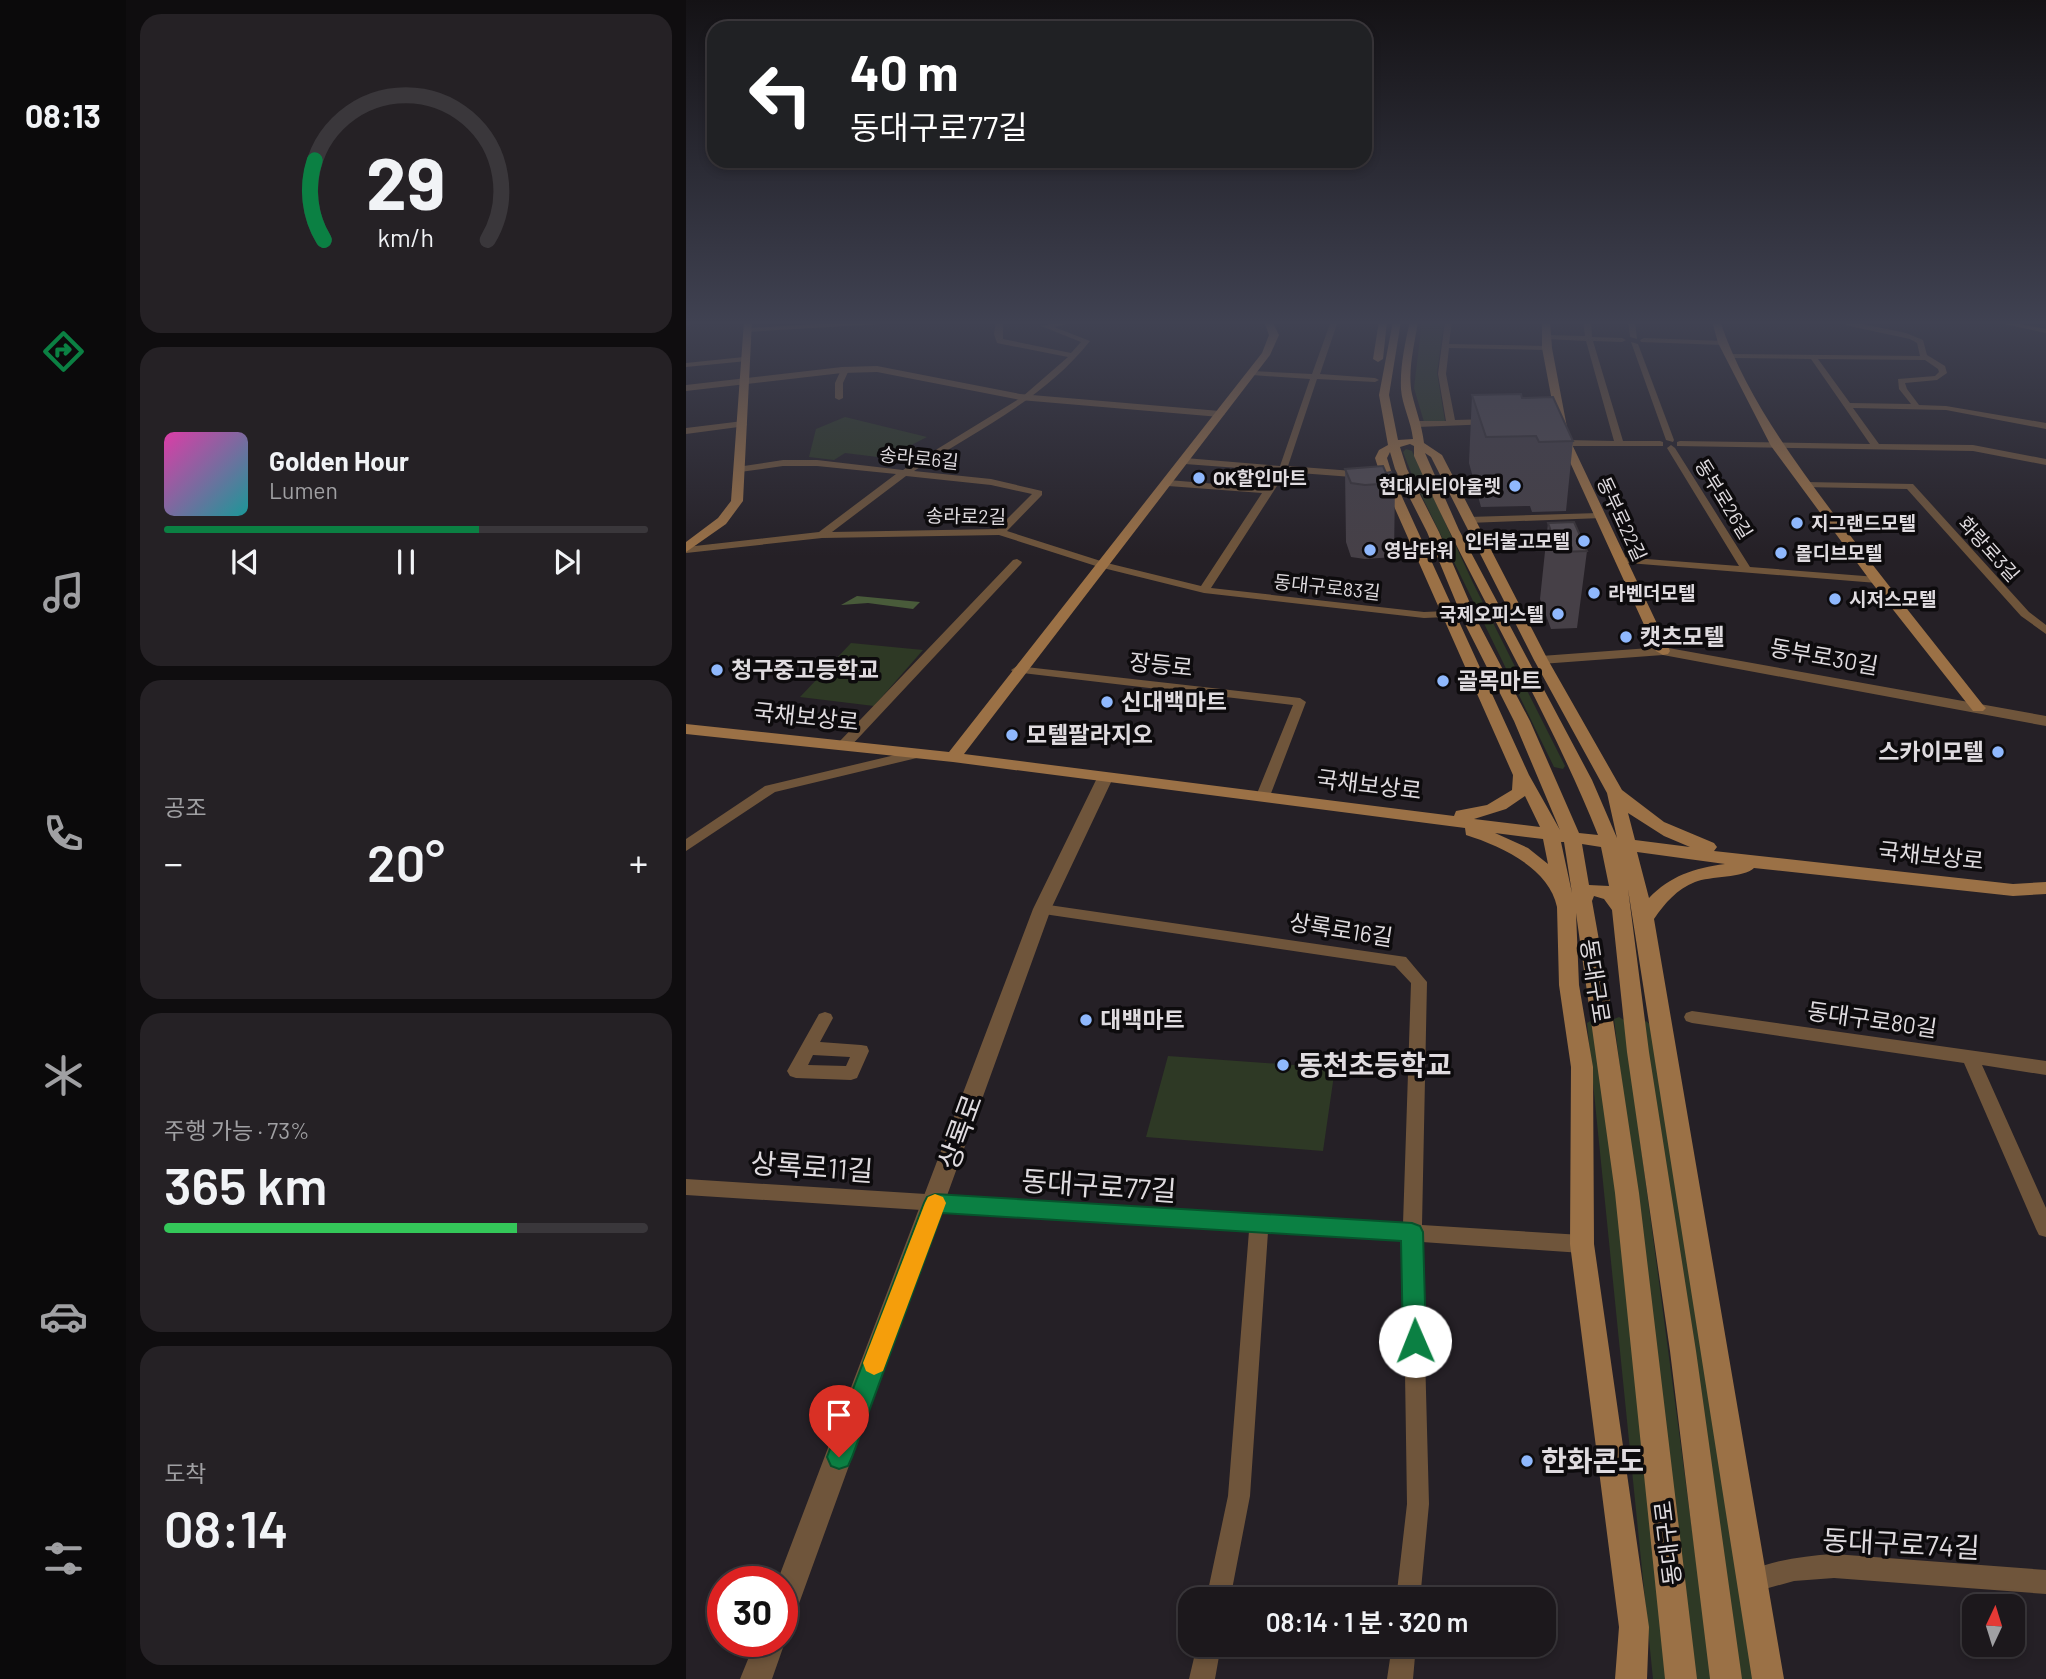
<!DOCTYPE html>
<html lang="ko">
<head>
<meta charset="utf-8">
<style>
	:root { --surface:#1c181c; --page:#252125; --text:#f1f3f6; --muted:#a0a0a3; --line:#3a373b; --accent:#0b8043 }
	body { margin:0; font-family:Barlow,"Noto Sans KR",sans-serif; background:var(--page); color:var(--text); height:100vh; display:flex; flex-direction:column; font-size:26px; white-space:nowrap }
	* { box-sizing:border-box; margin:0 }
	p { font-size:23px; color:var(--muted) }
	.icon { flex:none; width:38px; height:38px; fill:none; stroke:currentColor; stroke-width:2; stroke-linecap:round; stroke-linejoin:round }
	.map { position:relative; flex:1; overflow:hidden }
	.sheet { display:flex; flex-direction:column; gap:14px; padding:14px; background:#0f0d0f; width:560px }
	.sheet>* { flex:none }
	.guide { position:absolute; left:21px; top:21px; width:665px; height:147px; border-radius:21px; box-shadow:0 4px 10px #0003,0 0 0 2px var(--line); background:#202124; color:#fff; overflow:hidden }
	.needle { width:46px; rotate:4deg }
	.buttons { position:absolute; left:1276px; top:1594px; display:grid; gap:14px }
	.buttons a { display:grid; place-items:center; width:63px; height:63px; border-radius:14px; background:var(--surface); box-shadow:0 4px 10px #0003,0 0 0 2px var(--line); font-size:35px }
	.speed { position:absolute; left:21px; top:1566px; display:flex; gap:14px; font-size:35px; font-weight:700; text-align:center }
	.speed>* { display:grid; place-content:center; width:91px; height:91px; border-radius:50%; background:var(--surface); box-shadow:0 4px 10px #0003,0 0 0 2px var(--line); line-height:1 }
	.speed .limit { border:10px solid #d22; background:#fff; color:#111 }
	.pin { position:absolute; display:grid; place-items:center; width:60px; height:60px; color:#fff; margin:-72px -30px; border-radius:50% 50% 50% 0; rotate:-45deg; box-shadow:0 0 7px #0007 }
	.pin .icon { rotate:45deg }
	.me { position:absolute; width:77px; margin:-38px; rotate:359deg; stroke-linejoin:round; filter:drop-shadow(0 0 5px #0008) }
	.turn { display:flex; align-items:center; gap:24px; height:147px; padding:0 28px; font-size:32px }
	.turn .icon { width:91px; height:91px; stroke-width:2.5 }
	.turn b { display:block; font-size:49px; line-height:60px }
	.big { font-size:52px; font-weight:600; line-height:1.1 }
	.sheet .tile { flex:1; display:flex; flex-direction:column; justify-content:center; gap:10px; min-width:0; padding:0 24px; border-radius:21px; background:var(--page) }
	.sheet .dial { align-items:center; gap:0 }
	.dial svg { height:182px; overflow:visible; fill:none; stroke:var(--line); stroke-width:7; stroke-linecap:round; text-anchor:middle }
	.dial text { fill:var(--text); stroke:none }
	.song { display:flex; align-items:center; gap:21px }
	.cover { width:84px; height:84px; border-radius:10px; background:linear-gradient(135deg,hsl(320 70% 55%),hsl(180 70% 35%)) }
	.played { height:7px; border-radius:4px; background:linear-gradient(90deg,var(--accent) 65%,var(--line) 65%) }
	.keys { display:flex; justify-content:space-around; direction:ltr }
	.heat { display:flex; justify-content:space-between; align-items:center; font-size:38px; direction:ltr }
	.charge { height:10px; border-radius:5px; background:linear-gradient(90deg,#34c759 73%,var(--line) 0) }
	.trip { position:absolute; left:492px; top:1587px; width:378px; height:70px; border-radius:21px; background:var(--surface); box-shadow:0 4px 10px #0003,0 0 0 2px var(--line); font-weight:600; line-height:70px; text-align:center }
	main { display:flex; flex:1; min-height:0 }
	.menu { display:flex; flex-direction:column; width:126px; justify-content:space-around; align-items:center; background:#0b0a0b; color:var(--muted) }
	.menu .icon { width:49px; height:49px }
	.menu .current { color:var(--accent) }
	.menu b { font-size:32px; color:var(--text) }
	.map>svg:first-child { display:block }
</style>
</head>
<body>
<main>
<nav class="menu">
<b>08:13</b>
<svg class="icon current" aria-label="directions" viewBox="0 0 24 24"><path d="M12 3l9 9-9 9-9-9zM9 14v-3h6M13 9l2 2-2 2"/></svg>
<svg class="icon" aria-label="music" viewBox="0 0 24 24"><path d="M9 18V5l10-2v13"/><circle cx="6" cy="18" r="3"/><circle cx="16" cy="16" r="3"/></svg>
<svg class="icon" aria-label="phone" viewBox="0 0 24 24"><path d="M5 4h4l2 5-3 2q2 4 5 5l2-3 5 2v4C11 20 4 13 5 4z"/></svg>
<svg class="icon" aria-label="climate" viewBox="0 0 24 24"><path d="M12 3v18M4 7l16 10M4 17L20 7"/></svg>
<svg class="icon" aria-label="car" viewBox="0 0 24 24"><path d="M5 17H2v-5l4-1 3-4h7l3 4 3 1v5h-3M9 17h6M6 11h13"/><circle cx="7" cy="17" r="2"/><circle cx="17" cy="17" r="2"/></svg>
<svg class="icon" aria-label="filters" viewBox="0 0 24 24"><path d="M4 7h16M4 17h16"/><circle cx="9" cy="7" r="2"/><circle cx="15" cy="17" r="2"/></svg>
</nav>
<section class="sheet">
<div class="tile dial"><svg viewBox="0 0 100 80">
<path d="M14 69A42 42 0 1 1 86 69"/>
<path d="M14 69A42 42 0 0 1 10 34" stroke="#0b8043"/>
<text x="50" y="56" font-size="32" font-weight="700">29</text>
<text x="50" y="72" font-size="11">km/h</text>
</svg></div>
<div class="tile">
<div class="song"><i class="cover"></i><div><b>Golden Hour</b><p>Lumen</p></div></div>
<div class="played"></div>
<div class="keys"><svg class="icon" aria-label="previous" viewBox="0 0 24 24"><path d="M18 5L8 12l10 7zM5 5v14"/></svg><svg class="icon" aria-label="pause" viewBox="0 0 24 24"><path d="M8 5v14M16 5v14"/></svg><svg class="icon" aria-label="next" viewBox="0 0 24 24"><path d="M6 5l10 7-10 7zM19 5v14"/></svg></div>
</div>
<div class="tile"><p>공조</p>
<div class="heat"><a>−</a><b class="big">20°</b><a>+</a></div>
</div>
<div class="tile"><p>주행 가능 · 73%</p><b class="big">365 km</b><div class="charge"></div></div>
<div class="tile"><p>도착</p><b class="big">08:14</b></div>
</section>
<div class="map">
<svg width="1360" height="1679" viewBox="0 0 1360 1679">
	<rect width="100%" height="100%" fill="#252026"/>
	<!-- green -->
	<path fill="#2e3925" d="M736 321H758L751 373 759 421 738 422 728 388Z
		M159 417 241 437 200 458 159 453 148 460 123 457 130 429Z
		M720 449 726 451 787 583 879 766 877 769 868 767 728 480 717 452Z
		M165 643 237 650 188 706 114 697Z
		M933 1017 938 1020 1026 1679H1009L928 1019Z
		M906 1020 911 1024 985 1679H967L901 1023Z
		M960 1021 965 1025 1067 1679H1049L955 1024Z
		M482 1056 649 1068 637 1151 460 1137Z"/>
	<!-- forest -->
	<path fill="#495b3a" d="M171 596 234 602 227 609 182 603 155 605Z"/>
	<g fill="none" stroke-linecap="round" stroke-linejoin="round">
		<!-- minor -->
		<path fill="#6f553b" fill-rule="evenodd" d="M0 321H33L0 325Z
			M181 321H216L212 323 61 332 57 330 61 328Z
			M310 321H317V339L385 353 395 342 355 326 380 321H395L368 327 404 341C358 399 290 431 228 471L305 479 356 491V495L321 531 421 563 515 586 576 493 482 486 477 483 482 480 580 488 591 471 499 464 494 461 499 458 594 466 624 379 566 375 562 373 566 371 626 374 645 321H652L634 374 689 378 693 380 689 382 631 379 602 466 719 475 724 478 719 481 600 472 525 588 738 612 761 611 767 614 761 617 738 618 518 593 413 567 313 535 136 538 0 553V547L133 532 210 474 131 466H97L54 472 49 469 51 467 97 460H131L217 470 336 397 382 357 311 343 308 334ZM220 476 305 485 346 494 311 529 146 532Z
			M759 321H766L763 344 861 346 865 348 861 350 763 348 760 374 769 420 803 419 807 422 806 424 731 427 727 424 731 421H760L752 374Z
			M897 321H905L906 337 936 338 940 340 936 342 907 341 937 441H974L977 442V446H880L876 443 880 440 928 441 900 341 860 339 856 337 860 335 899 336Z
			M942 321H949L951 339 944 337Z
			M1152 321H1162L1220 333 1237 340 1241 355 1259 366 1261 373 1251 380 1219 383 1221 389 1233 405 1260 406 1360 423V429L1260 410 1167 408 1193 444 1287 445 1360 459V465L1287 451 991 446V442L994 441 1184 444 1125 359 1045 358 1041 356 1045 354 1234 356 1231 343 1224 339 1163 326ZM1132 359 1239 360 1252 369 1253 372 1249 376 1212 379 1213 389 1225 404 1164 403Z
			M1305 321H1318L1360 329V333Z
			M958 338 1037 341 1041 343 1037 345 955 342 954 340Z
			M945 342 952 344 988 440 987 442 980 440Z
			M58 357 62 359 61 361 0 367V363Z
			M156 368 162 372 157 383V398L153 400 149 398V383L154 372 152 370Z
			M57 421 61 424 60 426 0 434V428Z
			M985 445 989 448 1064 567 1191 577 1196 580 1191 583 930 562 929 560 934 557 1053 566 981 448Z
			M1120 482 1227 484 1343 612 1360 625V634L1335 616 1221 489 1117 487V483Z
			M913 513 918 516 916 518 782 523 777 520 782 517Z
			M331 559 336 562 335 564 163 748H153L152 745 153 742 327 560Z
			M331 666 614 698 620 702 584 796 577 800 570 796 607 705 327 672 325 670Z
			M230 750 235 751 236 754 235 757 89 792 0 851V839L79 786Z
			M356 904 720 957 741 982 736 1225 896 1235 903 1238 906 1244 903 1250 896 1253 736 1242 743 1504 734 1600H710L721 1504 717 1241 582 1232 564 1496 544 1600H520L542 1496 563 1231 0 1195V1179L717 1224 725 983 709 966 351 913 349 909Z
			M1006 1011 1360 1061V1075L1296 1065 1360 1208V1237L1353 1235 1350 1229 1278 1063 1006 1023 1000 1021 998 1017 1000 1013Z
			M139 1012 145 1014 147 1018 134 1042 175 1045 181 1046 183 1051 171 1078 165 1080 110 1078 104 1076 101 1071 133 1014ZM127 1055 164 1057 160 1066 122 1065Z
			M1148 1554 1360 1570V1594L1148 1578 1108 1581 1068 1592 1060 1588 1056 1580 1060 1572C1088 1560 1117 1556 1148 1554Z
			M511 1645H535L529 1679H503Z
			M706 1645H730L727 1679H701Z"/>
		<!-- tertiary -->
		<path fill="#6f553b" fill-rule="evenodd" d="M191 366 334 394 534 411 539 414 534 417 334 400 191 372 156 373 0 391V385L156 367Z
			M977 647 1360 716V726L977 655 855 664 848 660 855 656Z
			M419 773 427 778 365 909 111 1609 107 1620 96 1624V1582H91L347 909 411 778Z
			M96 1634 99 1642 86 1679H54L69 1642H96Z"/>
		<!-- secondary -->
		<path fill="#9b7146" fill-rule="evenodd" d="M58 321H66L57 501 40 524 0 552V542L32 518 45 501Z
			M578 321H586L593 335 584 355 278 754 768 816 770 811 801 805 826 790 827 775 695 477 689 458 693 450 702 445 693 395 707 321H715L703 395 712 440 727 439C725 421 716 405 715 389 714 366 719 343 724 321H732C729 343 721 371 726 394 730 411 736 425 738 443L756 455 862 660 936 790 978 822 1028 843 1031 847 1028 851 1327 884 1360 882V894L1327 896 1068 868C1058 878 1024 876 1009 882 991 889 979 903 968 919L1098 1679H1066L942 889 963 1052 1010 1351 1056 1679H1024L984 1351 941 1052 926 910 918 899 908 896 906 901 926 1013 953 1193 1011 1679H979L929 1193 890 913 893 985 907 1067 908 1244 963 1627 961 1679H929L933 1627 884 1244 885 1067 873 985 871 907C863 868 815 846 780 835L779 828 267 762 0 734V724L263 752 576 353 583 335ZM724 444 728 446V456C785 585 860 705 912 835L893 833 844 721 793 624 753 532 721 469 714 447ZM704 452 709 469 741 532 779 624 828 721 874 830 843 775 707 477 701 458ZM739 453 745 457 848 660 921 793 931 838 906 780 773 530ZM839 796 854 827 788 819 820 809ZM942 813 978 836 1004 847 949 840ZM809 833 857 839 862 864 842 848ZM875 842H878L886 893ZM896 844 915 847 923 886 903 885ZM951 852 1039 864C1008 868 984 876 963 898Z
			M693 321H701L697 359 692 362 687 359Z
			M856 321H864L866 348 883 438 984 651 982 654 977 655 970 651 873 438 856 348Z
			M1026 321H1034C1059 395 1107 459 1153 521 1200 583 1249 644 1297 705L1300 708 1297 711H1287L1186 583 1085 446 1032 343Z"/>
	</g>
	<!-- wall -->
	<path fill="#464047" d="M786 395 836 398 887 441 880 511 846 512 844 506 795 507 783 463Z
		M659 469 700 473 709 483 708 557 679 559 665 557 660 542Z
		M862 523 901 551 891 628 865 629 854 599Z"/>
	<!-- building -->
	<path fill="#514b52" stroke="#393439" stroke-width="2" d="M835 394 836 398 867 397 887 441 853 442 850 436 800 437 786 395Z
		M697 466 700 473 705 472 709 483 679 485 665 483 659 469Z
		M888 522 901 551 873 552 862 523Z"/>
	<!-- sky -->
	<linearGradient id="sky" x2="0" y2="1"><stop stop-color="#141215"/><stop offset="0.58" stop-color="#404252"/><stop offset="1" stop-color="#404252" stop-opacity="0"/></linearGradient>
	<rect width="1360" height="556" fill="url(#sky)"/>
	<!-- route -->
	<path fill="#0b8043" stroke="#07532c" stroke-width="2" d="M249 1194 726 1223 734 1226 737 1232 740 1341 737 1349 729 1352 720 1349 717 1341 715 1241 256 1213 166 1457 162 1466 153 1469 145 1466 141 1457 238 1203 241 1197Z"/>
	<!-- slow -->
	<path fill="#f59e0b" d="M249 1194 257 1197 260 1203 197 1371 188 1375 180 1371 177 1363 239 1203 242 1197Z"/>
	<!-- markers -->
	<g fill="#8fb8fd" stroke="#0d0b0d" stroke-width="2.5">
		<circle cx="513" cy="478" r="7"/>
		<circle cx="829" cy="486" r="7"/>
		<circle cx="1111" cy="523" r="7"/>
		<circle cx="898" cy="541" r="7"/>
		<circle cx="684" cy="550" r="7"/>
		<circle cx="1095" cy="553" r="7"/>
		<circle cx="908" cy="593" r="7"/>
		<circle cx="1149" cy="599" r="7"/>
		<circle cx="872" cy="614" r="7"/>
		<circle cx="940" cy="637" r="7"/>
		<circle cx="31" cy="670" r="7"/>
		<circle cx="757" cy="681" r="7"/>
		<circle cx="421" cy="702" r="7"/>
		<circle cx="326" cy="735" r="7"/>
		<circle cx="1312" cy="752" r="7"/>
		<circle cx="400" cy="1020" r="7"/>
		<circle cx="597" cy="1065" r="7"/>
		<circle cx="841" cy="1461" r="7"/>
	</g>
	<g text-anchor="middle" stroke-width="7" stroke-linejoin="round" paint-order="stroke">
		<!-- far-street labels -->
		<g font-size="19" fill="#dfdbdf" stroke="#0d0b0d">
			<text transform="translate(233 458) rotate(6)" y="7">송라로6길</text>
			<text transform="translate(1038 499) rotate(58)" y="7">동부로26길</text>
			<text transform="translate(280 516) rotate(1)" y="7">송라로2길</text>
			<text transform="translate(936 519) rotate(65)" y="7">동부로22길</text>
			<text transform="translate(1303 549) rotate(48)" y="7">화랑로3길</text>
			<text transform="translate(641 587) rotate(6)" y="7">동대구로83길</text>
		</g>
		<!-- far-poi labels -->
		<g font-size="19" font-weight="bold" fill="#dfdbdf" stroke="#0d0b0d" text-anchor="start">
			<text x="527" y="485">OK할인마트</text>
			<text x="815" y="493" text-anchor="end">현대시티아울렛</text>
			<text x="1125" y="530">지그랜드모텔</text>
			<text x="884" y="548" text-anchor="end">인터불고모텔</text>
			<text x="698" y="557">영남타워</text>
			<text x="1109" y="560">몰디브모텔</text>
			<text x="922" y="600">라벤더모텔</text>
			<text x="1163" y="606">시저스모텔</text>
			<text x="858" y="621" text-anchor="end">국제오피스텔</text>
		</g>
		<!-- poi labels -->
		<g font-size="23" font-weight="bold" fill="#dfdbdf" stroke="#0d0b0d" text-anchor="start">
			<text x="954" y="645">캣츠모텔</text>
			<text x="45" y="678">청구중고등학교</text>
			<text x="771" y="689">골목마트</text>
			<text x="435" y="710">신대백마트</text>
			<text x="340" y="743">모텔팔라지오</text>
			<text x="1298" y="760" text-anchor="end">스카이모텔</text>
			<text x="414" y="1028">대백마트</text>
		</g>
		<!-- street labels -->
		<g font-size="23" fill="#dfdbdf" stroke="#0d0b0d">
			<text transform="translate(1138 657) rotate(10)" y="8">동부로30길</text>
			<text transform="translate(475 665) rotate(6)" y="8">장등로</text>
			<text transform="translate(120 717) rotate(6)" y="8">국채보상로</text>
			<text transform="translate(683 785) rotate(7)" y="8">국채보상로</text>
			<text transform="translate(1245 856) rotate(6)" y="8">국채보상로</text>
			<text transform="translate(655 930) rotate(9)" y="8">상록로16길</text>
			<text transform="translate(909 981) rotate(81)" y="8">동대구로</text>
			<text transform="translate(1186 1020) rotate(8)" y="8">동대구로80길</text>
			<text transform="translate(982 1543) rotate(-97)" y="8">동대구로</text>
		</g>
		<!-- near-poi labels -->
		<g font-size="28" font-weight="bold" fill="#dfdbdf" stroke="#0d0b0d" text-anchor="start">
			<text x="611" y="1075">동천초등학교</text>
			<text x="855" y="1471">한화콘도</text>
		</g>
		<!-- near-street labels -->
		<g font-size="28" fill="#dfdbdf" stroke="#0d0b0d">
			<text transform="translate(274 1132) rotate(-70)" y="10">상록로</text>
			<text transform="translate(126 1167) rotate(4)" y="10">상록로11길</text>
			<text transform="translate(413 1186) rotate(4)" y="10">동대구로77길</text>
			<text transform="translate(1215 1544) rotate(3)" y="10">동대구로74길</text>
		</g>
	</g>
</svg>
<div class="buttons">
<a><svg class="needle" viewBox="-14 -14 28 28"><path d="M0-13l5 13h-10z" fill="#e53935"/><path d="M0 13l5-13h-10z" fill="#a0a0a3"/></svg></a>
</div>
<div class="speed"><div class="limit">30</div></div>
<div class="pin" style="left:153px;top:1457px;background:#d93025"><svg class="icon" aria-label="arrive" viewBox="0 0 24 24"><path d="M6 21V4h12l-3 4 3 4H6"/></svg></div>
<svg class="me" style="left:729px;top:1341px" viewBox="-20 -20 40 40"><circle r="19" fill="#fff"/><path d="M0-13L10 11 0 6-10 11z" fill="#0b8043"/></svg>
<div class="trip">08:14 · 1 분 · 320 m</div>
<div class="guide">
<div class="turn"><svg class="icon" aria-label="left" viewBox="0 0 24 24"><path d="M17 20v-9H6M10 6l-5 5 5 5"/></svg><div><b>40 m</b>동대구로77길</div></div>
</div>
</div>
</main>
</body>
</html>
